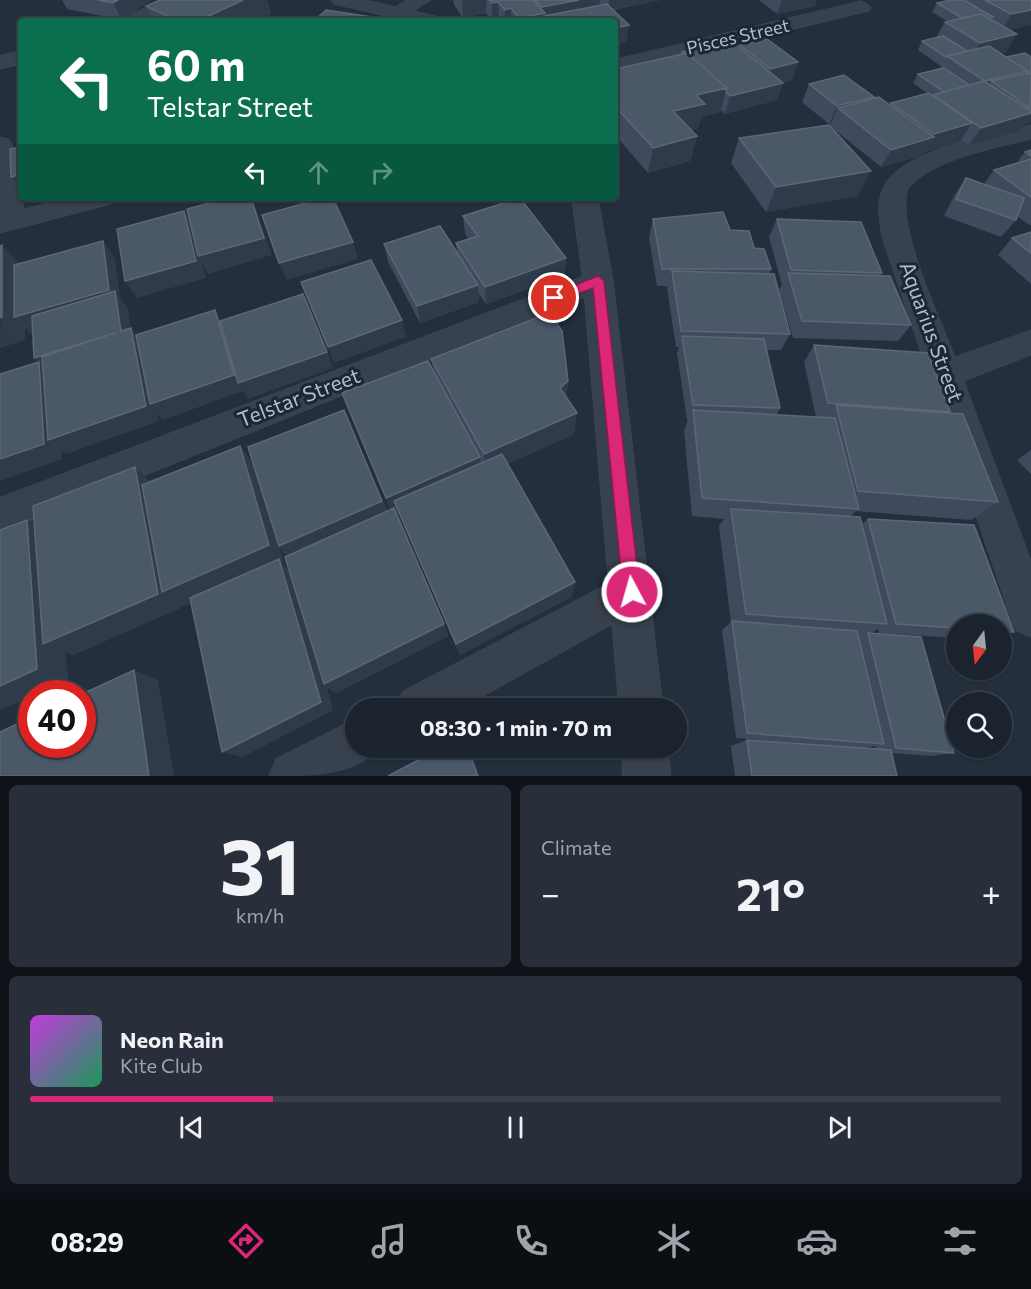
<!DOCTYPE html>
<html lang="en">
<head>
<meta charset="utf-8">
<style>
	:root { --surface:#1b232e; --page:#282f3a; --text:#f1f3f6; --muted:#a0a4aa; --line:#39404a; --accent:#db2777 }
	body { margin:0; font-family:Commissioner,sans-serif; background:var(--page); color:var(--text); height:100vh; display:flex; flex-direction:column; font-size:22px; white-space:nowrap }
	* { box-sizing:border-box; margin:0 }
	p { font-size:20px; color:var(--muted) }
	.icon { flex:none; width:33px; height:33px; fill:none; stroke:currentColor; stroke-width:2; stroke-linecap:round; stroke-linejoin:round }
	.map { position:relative; height:776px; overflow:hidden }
	.details { display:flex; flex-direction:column; gap:9px; padding:9px; background:#0f1319; flex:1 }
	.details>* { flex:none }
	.banner { position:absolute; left:18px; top:18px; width:600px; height:183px; border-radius:6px; box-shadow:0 2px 4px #0004,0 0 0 2px var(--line); background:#0b6e4f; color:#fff; overflow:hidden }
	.needle { width:39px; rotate:195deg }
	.controls { position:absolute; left:946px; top:614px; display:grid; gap:12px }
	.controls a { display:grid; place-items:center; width:66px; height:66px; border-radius:50%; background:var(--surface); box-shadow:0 2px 4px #0004,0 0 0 2px var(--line); font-size:30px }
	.speed { position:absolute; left:18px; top:680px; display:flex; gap:12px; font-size:30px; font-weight:700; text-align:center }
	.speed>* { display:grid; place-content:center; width:78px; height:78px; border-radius:50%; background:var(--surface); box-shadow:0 2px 4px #0004,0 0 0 2px var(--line); line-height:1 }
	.speed .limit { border:9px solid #d22; background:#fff; color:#111 }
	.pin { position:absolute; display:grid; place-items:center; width:51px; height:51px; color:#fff; margin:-26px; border:3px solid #fff; border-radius:50%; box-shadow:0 2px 6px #0007 }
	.me { position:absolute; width:66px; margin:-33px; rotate:354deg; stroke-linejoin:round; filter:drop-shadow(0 0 4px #0008) }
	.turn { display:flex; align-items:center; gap:21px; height:126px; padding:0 30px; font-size:27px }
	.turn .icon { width:78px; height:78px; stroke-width:2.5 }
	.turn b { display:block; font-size:42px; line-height:51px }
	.lanes { display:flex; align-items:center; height:57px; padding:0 30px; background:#0003; justify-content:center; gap:30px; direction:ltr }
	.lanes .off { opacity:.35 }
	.big { font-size:45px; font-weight:700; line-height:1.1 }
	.details .widget { flex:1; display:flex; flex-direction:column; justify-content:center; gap:9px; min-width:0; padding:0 21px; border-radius:9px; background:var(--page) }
	.details .dial { align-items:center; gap:0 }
	.dial b { font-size:78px; line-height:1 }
	.song { display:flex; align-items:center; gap:18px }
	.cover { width:72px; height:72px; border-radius:9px; background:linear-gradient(135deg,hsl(290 70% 55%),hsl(150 70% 35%)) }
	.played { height:6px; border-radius:3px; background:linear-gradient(90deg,var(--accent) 25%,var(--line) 25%) }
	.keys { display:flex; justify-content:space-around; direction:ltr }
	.heat { display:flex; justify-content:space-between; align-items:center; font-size:33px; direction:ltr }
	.details .tiles { flex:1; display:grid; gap:9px; grid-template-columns:1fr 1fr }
	.widget:last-child { grid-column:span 2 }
	.trip { position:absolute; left:345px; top:698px; width:342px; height:60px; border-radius:30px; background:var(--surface); box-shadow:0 2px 4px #0004,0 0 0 2px var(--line); font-weight:700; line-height:60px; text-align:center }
	.menu { display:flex; height:96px; justify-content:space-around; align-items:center; background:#0b0e12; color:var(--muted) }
	.menu .icon { width:42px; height:42px }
	.menu .active { color:var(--accent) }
	.menu b { font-size:27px; color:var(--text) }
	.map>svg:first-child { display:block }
</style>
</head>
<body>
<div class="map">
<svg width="1031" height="776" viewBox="0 0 1031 776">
	<rect width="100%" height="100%" fill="#242f3e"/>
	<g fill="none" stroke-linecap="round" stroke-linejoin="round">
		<defs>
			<path id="minor" d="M163 0H187L185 4 148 21H122L125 17Z
				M407 0H431L405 16H391L388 12Z
				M862 1 871 7 869 11 615 72V60Z
				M21 51V64L0 69V56Z
				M1031 125V139C995 148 932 159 908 189 895 225 941 320 955 357L1031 330V355L964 381 1031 561V637L1016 631 1010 616 882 237C880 222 876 206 882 191 897 149 992 135 1031 125Z
				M0 137 8 139 12 144 24 209 68 198H115L111 204 0 233Z
				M598 271 608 274 613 281 608 288 0 534V498Z
				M631 572 645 578 651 592 645 606 462 708H396L402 692Z
				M356 719V747H377C361 776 304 776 269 776L276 759Z"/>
			<path id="tertiary" d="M332 0H366L439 17 442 21H407L334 4Z
				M572 198H598L613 281 663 708H619L583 281Z
				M622 747H668L671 776H623Z"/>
		</defs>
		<!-- minor casing -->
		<use href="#minor" stroke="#414a57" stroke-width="1"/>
		<!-- tertiary casing -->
		<use href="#tertiary" stroke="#414a57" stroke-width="1"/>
		<!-- minor -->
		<use href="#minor" fill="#38414e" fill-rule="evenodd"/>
		<!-- tertiary -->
		<use href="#tertiary" fill="#38414e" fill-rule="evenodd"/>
	</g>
	<!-- wall -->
	<path fill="#3f4b5c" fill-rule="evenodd" d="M62 0H151L122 20 67 9Z
		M160 0H267L271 14 256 21H153L146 6Z
		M453 0H660L612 10 629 25 626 42 615 21H500L499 19 492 20 486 13 463 18 454 5Z
		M759 0H817L815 6 777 14Z
		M950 0H1031L1009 30 1017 34 1006 52 1000 53 1006 57H1031V122L1025 124 1020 131 969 145 961 140 960 141 925 152 923 155 881 167 830 126 831 124H829L802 102 809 84 874 97 872 99 890 105 891 103 927 93 913 83 918 74 940 68 941 66 918 50 922 41 936 38 945 22 947 21 932 12 937 3Z
		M740 45 798 62 792 80 783 82 777 100 725 114 721 110 720 112 701 117 698 128 691 130 697 136 690 161 648 173 615 135V69L681 54 682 52 740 47Z
		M739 138 858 196 766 212 731 163Z
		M1031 150V226L1017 216 1016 220 1001 237 944 216 954 196 966 178 984 184 994 170 1020 162 1018 161 1025 152Z
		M463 216 566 258 564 276 486 304 479 294V302L420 323 388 262 384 244 457 252 456 243 469 239 465 234Z
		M653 219 730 230 754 248 771 269 769 274 790 334 781 350H766L780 408 776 415 816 417 804 362 814 345 950 412 949 413 998 502 971 520 856 511 850 517 862 524 868 519 1014 632 1002 637V624H957V638L879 633 878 629 870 634 954 753 932 756 892 753 897 776H735L731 746 747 740 876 749 875 746 866 748 736 738 722 630 731 622 719 526 724 519 692 516 684 431 688 420H687L677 353 679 347H676L667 288 668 286H657L649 237Z
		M777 219 882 273 880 276 911 325 898 341 793 338 779 290 782 285 769 237Z
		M1031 232V284L998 255 1012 238Z
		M431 359 568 381 566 397 577 413 574 434 507 464 575 582 571 597 460 655 399 513 396 514 444 624 448 636 336 693 326 686 333 710 242 757 191 603 183 606 179 603 180 608 73 655 65 652 68 679 38 693H32V696L0 710V530L35 525 150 481 240 446 253 464 344 410 387 511 391 510 342 393 434 373ZM279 546 287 556 289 571 282 563 283 562Z
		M1031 450V474L1017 460Z"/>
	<!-- shaded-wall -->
	<path fill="#2f3b4b" d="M118 0H151L122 20 113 3Z
		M243 0H267L271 14 256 21H198Z
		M465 0H486V13L463 18 462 1Z
		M579 0H600L598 13 544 16V21H519V18L541 13 542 7Z
		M609 0H660L608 10Z
		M782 0H817L815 6 777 14Z
		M498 2 499 19 492 20V3Z
		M511 8V21H505V10Z
		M1031 10V25L1001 32 1011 14Z
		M629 25 626 42 615 45V28Z
		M1017 34 1006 52 970 60 980 43Z
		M798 62 792 80 764 87 770 69Z
		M1028 71 1016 88 991 81 981 97 974 99 985 81Z
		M783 83 777 100 725 114 730 96Z
		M727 88 720 112 701 117 698 128 668 136 673 111 696 95Z
		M874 97 865 115 838 108 831 124H829L837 106Z
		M1031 108V122L1025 124 1020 131 969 145 981 128 1025 115Z
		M972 123 960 141 925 152 923 155 881 167 891 150 932 138 934 134Z
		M697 136 690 161 648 173 653 148Z
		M871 171 858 196 766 212 776 187Z
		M21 174V189L11 177Z
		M28 198H43L30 201Z
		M251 198 272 255 208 274 202 263 206 278 137 298 125 281 184 211 194 229Z
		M103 241 115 259 120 298 128 308 131 329 144 345 215 310 225 327 327 352 333 368 248 399 243 391 163 420 157 413 159 421 66 454 61 451 62 459 0 481V459L39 362 34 358 121 331 118 309 31 334 25 328V340L0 348 2 245 24 269Z
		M353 242 358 259 287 280 279 263Z
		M566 258 564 276 486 304 485 287Z
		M478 285 479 302 420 323 417 306Z
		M402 320 406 337 334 363 328 347Z
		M568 381 565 403 560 388Z
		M577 413 574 434 486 474 484 454Z
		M240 446 254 466 382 501 390 519 292 562 279 546 283 562 282 563 292 575 444 624 448 636 336 693 326 686 333 710 242 757 222 752 280 563 183 606 179 603 180 608 73 655 65 652 68 679 38 693H32V696L0 710V686L27 520 55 537 135 467 156 487Z
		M480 457 481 477 394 501 399 513 393 516 386 498Z
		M575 582 571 597 460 655 456 644Z
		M134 670 158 680 174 776H149Z
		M467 747H468L479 776H478Z"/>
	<!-- building -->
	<path fill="#4b5868" stroke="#5c6777" stroke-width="1.5" d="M98 0H118L113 3Z
		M160 0H243L198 21H178L146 6Z
		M489 0H533L545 13 519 18 511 8 505 10 498 2 492 3Z
		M535 0H579L542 7Z
		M950 0H964L993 17 988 18 981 14 962 18 937 3Z
		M985 0H1031V10L1011 14Z
		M607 4 629 25 615 28V21H549L544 16Z
		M326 10 379 18 377 21H314Z
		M981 14 1017 34 980 43 945 22Z
		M141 17 144 21H128Z
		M943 36 967 51 947 56 946 57 922 41Z
		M767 39 798 62 770 69 740 45Z
		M732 41 783 83 730 96 726 92 727 88 687 53 683 54 682 52Z
		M989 46 1028 71 985 81 947 56Z
		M687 53 727 88 696 95 705 104 673 111 697 136 653 148 615 106V69Z
		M1025 53 1031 57V72L1030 74 1026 73 1028 71 1006 57Z
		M944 68 969 85 944 92 918 74Z
		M1028 73 1031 74 1030 108 991 81Z
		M844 75 874 97 837 106 809 84Z
		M984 81 1031 111V113L981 128 933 95Z
		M929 93 972 123 934 134 891 103Z
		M879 97 934 137 891 150 838 108Z
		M829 125 871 171 776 187 739 138Z
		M21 147V174L11 177 10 149Z
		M1031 150V156L1025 152Z
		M1031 159V197L994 170Z
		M966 178 1024 198 1016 220 956 199Z
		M228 198H251L264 238 198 256 187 209Z
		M324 198H333L353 242 279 263 262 215Z
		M520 198 566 258 485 287 456 243 478 236 463 216Z
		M184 211 196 261 125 281 117 229Z
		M723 212 730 230 749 231 754 248 764 249 771 269H662L653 219Z
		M777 219 861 222 882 273 791 270Z
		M440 226 478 285 417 306 384 244Z
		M1031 232V253L1012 238Z
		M103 241 109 290 14 317V265Z
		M2 245V317L0 318V246Z
		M371 260 402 320 328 347 301 282Z
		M672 271 774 274 790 334 681 331Z
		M788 273 890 276 911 325 802 321Z
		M115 291 121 331 131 328 146 406 48 440 42 357 115 333 34 358 32 316Z
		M303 294 327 352 238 383 220 321Z
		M215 310 234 375 150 404 136 335Z
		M549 313 562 331 568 381 560 388 577 413 484 454 431 359Z
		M682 336 764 339 780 408 693 405Z
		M814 345 928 353 950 412 828 403Z
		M428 361 480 457 386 498 342 393Z
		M39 362 44 444 0 459V374Z
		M836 405 963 414 998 502 858 491Z
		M344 410 382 501 279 546 248 447Z
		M693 410 835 418 859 509 702 498Z
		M240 446 269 545 162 592 142 485Z
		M502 454 575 582 456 644 394 501Z
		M135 467 158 594 43 644 33 506Z
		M394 508 444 624 324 684 285 557Z
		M731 509 860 517 887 624 746 614Z
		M868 519 974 525 1014 632 1002 631V624H957V628L896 624Z
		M27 520 37 669 0 686V530Z
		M279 559 321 702 222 752 190 598Z
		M732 621 857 631 884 744 747 733Z
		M868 633 921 637 954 753 896 748Z
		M134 670 149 776H0V732L32 717V744H82V694Z
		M747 740 891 750 897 776H752Z
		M443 747H467L478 776H388Z"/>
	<!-- route -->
	<path fill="#db2777" stroke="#8e194d" stroke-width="1.5" d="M598 276 604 281 640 592 637 598 632 601 626 598 623 592 593 288 554 303 548 298 550 295Z"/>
	<g text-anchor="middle" stroke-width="6" stroke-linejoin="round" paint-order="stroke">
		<!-- far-street labels -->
		<g font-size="18" fill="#b4bcc9" stroke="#1d2633">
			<text transform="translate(738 37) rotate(-13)" y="6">Pisces Street</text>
		</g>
		<!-- street labels -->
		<g font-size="21" fill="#b4bcc9" stroke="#1d2633">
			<text transform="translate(931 332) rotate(70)" y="7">Aquarius Street</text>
			<text transform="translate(299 398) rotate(-21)" y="7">Telstar Street</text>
		</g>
	</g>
</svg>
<div class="controls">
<a><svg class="needle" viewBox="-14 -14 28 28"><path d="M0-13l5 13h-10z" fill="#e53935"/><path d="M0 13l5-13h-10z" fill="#a0a4aa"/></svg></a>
<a><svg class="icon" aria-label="search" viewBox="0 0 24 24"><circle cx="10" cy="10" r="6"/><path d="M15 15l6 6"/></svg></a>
</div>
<div class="speed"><div class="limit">40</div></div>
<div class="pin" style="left:554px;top:298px;background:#d93025"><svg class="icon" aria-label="arrive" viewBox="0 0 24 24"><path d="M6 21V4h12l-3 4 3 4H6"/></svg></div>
<svg class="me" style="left:632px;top:592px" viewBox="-20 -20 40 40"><circle r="17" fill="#db2777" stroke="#fff" stroke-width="3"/><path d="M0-11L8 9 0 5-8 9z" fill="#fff"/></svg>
<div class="trip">08:30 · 1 min · 70 m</div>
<div class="banner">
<div class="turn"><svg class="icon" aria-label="left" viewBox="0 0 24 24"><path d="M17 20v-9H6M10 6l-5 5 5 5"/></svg><div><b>60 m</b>Telstar Street</div></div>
<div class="lanes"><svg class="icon" aria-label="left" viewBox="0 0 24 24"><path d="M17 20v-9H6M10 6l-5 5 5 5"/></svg><svg class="icon off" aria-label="ahead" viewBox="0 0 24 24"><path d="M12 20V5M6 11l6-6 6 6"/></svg><svg class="icon off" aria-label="right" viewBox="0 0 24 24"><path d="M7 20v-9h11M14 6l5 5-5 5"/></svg></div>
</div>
</div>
<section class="details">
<div class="tiles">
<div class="widget dial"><b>31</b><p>km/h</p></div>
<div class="widget"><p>Climate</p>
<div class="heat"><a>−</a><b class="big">21°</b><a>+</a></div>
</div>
<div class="widget">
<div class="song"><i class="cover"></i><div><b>Neon Rain</b><p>Kite Club</p></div></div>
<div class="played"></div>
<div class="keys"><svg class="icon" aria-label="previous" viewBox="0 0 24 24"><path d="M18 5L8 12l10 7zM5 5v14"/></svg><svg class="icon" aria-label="pause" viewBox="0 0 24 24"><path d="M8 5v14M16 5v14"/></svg><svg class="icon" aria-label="next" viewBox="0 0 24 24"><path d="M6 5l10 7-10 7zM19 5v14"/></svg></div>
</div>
</div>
</section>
<nav class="menu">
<b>08:29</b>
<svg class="icon active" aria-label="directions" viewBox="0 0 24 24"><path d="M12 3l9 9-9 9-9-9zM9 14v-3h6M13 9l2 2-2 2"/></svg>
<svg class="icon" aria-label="music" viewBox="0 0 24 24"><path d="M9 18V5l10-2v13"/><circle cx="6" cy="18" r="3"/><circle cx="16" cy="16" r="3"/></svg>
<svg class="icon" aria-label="phone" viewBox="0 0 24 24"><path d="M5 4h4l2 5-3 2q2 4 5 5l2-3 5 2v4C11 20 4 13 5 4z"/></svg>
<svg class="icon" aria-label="climate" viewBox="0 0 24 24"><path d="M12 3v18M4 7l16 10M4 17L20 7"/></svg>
<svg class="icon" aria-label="car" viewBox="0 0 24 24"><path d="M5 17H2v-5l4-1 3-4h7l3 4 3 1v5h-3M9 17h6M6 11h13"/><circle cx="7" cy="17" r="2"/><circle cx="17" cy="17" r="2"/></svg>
<svg class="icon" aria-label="filters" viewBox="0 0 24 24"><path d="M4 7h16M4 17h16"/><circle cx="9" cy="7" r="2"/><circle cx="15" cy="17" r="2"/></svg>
</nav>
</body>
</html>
